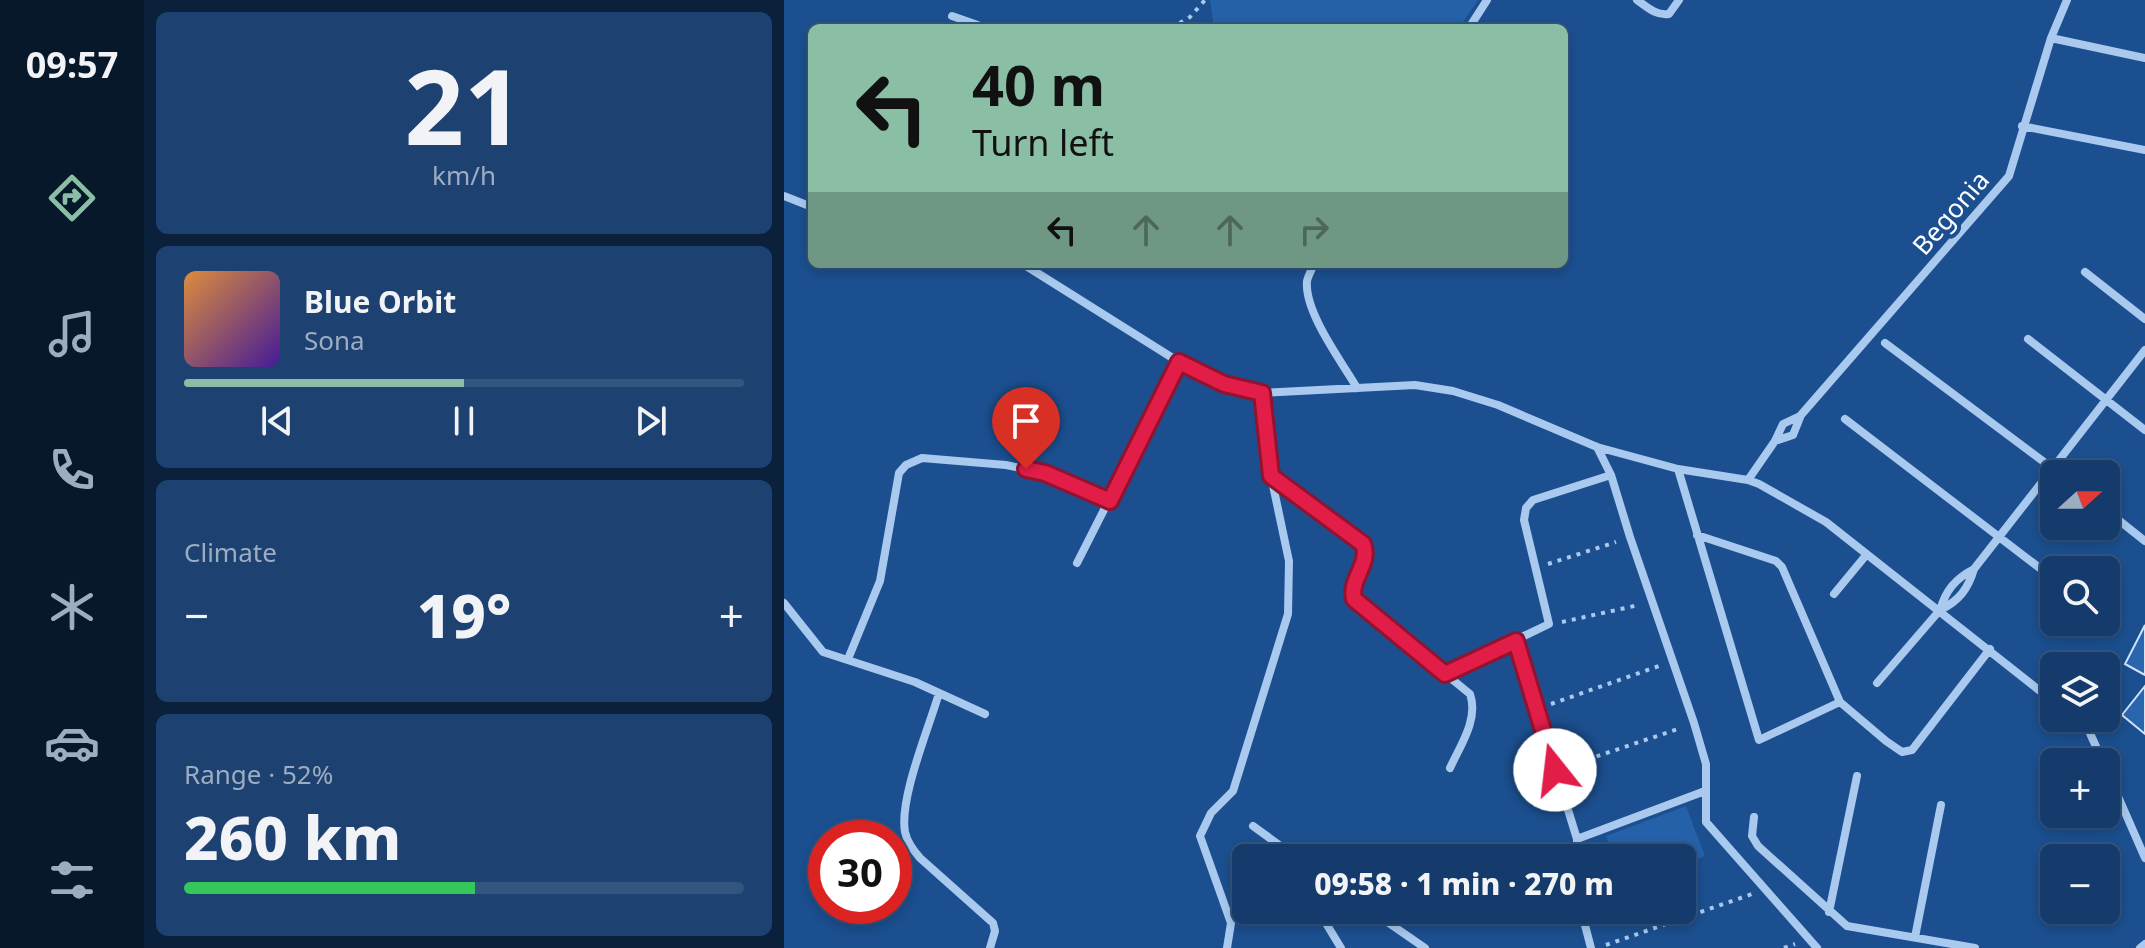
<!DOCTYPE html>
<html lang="en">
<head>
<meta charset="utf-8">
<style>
	:root { --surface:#143b6b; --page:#1d4271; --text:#f1f3f6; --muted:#9dadc1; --line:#33557e; --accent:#8abfa5 }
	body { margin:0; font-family:"Noto Sans",sans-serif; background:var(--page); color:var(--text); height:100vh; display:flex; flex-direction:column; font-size:30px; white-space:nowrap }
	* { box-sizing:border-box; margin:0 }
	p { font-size:26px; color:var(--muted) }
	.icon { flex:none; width:44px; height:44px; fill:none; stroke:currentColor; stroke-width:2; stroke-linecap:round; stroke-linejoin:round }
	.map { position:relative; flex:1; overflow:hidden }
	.side { display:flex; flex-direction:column; gap:12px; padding:12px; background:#0b203b; width:640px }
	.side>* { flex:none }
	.top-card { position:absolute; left:24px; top:24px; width:760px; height:244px; border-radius:12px; box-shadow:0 4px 12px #0003,0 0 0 2px var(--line); background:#8abfa5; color:#111; overflow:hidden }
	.needle { width:52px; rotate:69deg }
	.buttons { position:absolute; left:1256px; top:460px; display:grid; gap:16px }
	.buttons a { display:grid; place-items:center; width:80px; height:80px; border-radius:12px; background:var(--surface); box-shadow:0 4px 12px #0003,0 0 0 2px var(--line); font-size:40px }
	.speed { position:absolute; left:24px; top:820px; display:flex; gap:16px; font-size:40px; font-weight:700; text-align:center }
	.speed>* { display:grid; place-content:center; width:104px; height:104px; border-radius:50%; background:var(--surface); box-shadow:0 4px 12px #0003,0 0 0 2px var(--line); line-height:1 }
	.speed .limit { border:12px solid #d22; background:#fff; color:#111 }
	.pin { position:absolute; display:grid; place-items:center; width:68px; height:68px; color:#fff; margin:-82px -34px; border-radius:50% 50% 50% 0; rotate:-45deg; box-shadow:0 0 8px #0007 }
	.pin .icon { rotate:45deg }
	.me { position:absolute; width:88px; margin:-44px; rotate:344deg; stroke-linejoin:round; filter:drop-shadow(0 0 6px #0008) }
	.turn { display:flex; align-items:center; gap:28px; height:168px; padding:0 32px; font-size:36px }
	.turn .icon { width:104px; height:104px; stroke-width:2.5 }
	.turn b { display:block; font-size:56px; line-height:68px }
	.lanes { display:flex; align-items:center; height:76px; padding:0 32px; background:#0003; justify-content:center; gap:40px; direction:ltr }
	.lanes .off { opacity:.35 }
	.big { font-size:60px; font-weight:800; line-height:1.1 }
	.side .card { flex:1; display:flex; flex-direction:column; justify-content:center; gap:12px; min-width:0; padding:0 28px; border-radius:12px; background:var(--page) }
	.side .dial { align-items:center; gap:0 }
	.dial b { font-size:104px; line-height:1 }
	.song { display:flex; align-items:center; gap:24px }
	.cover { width:96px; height:96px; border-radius:12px; background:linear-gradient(135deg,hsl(30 70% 55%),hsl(260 70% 35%)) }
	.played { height:8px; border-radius:4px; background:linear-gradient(90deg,var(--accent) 50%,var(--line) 50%) }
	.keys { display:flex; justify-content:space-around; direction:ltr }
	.heat { display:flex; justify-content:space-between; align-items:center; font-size:44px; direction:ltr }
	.charge { height:12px; border-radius:6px; background:linear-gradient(90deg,#34c759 52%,var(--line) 0) }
	.trip { position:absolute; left:448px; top:844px; width:464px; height:80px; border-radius:12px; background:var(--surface); box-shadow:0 4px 12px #0003,0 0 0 2px var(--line); font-weight:800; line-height:80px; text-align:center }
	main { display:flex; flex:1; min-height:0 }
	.tab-bar { display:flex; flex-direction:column; width:144px; justify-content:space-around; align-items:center; background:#08182b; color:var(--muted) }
	.tab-bar .icon { width:56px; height:56px }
	.tab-bar .on { color:var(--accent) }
	.tab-bar b { font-size:36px; color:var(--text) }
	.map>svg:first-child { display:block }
</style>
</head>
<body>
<main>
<nav class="tab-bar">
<b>09:57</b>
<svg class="icon on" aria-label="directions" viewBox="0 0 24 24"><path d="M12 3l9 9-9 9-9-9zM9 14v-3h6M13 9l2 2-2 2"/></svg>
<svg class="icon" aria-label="music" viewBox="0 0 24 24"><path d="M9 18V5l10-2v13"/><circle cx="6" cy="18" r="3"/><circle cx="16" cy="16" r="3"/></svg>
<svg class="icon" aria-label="phone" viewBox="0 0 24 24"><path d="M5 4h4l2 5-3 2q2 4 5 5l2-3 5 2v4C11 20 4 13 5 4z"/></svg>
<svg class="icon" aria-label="climate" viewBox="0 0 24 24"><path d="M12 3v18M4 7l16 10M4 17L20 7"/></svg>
<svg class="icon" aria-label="car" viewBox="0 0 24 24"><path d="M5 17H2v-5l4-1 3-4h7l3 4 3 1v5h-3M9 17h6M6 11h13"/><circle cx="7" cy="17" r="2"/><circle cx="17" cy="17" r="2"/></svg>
<svg class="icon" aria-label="filters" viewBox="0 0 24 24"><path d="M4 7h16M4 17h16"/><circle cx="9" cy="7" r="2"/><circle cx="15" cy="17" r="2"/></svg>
</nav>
<section class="side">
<div class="card dial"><b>21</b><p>km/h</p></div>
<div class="card">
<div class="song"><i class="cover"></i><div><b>Blue Orbit</b><p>Sona</p></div></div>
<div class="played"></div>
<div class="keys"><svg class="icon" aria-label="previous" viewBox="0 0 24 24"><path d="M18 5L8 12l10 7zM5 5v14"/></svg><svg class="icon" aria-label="pause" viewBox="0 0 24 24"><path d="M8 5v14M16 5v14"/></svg><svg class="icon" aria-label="next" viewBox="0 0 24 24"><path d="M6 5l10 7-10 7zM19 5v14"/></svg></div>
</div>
<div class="card"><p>Climate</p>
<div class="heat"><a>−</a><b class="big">19°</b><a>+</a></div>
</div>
<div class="card"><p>Range · 52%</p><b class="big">260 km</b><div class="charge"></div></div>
</section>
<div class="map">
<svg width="1361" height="948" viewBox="0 0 1361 948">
	<rect width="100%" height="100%" fill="#1b4f8f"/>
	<!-- green -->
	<path fill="#2461a8" d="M426 0H694L675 28H430Z
		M902 806 921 856 898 865V858H830L822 836Z"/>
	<!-- building -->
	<path fill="#2a66ad" stroke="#cfe3fa" stroke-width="2" d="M1361 625V675L1341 664Z
		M1361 686V734L1338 715Z"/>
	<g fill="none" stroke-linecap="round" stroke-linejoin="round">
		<!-- path -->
		<path stroke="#a9c9ee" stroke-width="4" stroke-dasharray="4 6" stroke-linecap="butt" d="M387 28 406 17 421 0
			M764 564 832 542
			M778 622 855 605
			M767 704 875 666
			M784 766 897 728
			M822 945 968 894
			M1000 948 1011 944"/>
		<!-- street -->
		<path stroke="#a9c9ee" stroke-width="8" d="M853 0C863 7 872 16 885 14L895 0
			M168 16 202 28
			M685 28 703 0
			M1267 38 1361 58
			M1238 126 1361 150
			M0 196 28 207
			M239 264 395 362 440 384 478 393 631 385 669 391 714 405 813 447 894 469 964 480 975 484 1042 522 1270 702
			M530 264C528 269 524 276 523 281 520 312 558 362 573 388
			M1301 272 1361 319
			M1244 339 1361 430
			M1101 343 1276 474
			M1061 419 1270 579
			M991 441 1009 435 1017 415 1225 176 1267 38 1283 0
			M813 447 827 475 846 537 910 723 922 764V822L1033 948
			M894 469 975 740 1056 702
			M487 477 579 544C587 565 565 579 570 599L686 694C695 719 676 746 666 768
			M964 480 991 441 999 424 1016 416
			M1322 510 1361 541
			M913 535 992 561 998 567 1056 702 1102 741 1118 752 1128 750 1206 649
			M293 563 395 362
			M1050 594 1083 554
			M0 603 39 652 131 682 201 714
			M1156 610C1162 590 1171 579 1190 569
			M732 641 793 839V858
			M64 659 96 581 115 473 122 465 138 458 222 465 261 473 326 501
			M661 674 765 624 740 520 742 508 749 500 827 475
			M1093 683 1156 610C1175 601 1184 589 1190 569L1361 350
			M155 693C145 728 115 798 121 832 123 842 129 850 136 858L209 923 211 931 206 948
			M1289 718 1305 731 1319 762
			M1322 769 1361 858
			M970 817 968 836 974 846 1063 926 1191 948
			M469 826 513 858
			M793 839 921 791
			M534 910 557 948
			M586 910 641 948
			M797 910 807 948
			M1045 912 1073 776
			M1131 937 1157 805
			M443 948 447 923 416 836 427 813 449 791 504 614 505 561 487 476 478 393
			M1356 948 1361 944"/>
	</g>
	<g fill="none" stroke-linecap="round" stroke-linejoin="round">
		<defs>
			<path id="route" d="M242 469 261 473 326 501 395 362 440 384 478 393 487 476 579 544C587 564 565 579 570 599L661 674 732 641 771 770"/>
		</defs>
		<!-- route casing -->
		<use href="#route" stroke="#92132f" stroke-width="20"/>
		<!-- route -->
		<use href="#route" stroke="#e11d48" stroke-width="14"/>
	</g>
	<g text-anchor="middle" stroke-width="8" stroke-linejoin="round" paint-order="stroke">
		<!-- street labels -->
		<g font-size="26" fill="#fff" stroke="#1b4f8f">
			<text transform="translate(1167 213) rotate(-49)" y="9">Begonia</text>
		</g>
	</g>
</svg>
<div class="buttons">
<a><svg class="needle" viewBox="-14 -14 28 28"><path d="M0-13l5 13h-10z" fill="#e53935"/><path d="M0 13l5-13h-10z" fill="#9dadc1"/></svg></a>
<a><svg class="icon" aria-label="search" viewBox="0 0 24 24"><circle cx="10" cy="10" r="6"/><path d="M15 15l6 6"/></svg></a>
<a><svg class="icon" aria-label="layers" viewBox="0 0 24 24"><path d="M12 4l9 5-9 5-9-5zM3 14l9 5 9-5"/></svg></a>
<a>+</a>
<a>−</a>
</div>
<div class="speed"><div class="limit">30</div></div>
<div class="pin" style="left:242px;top:469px;background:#d93025"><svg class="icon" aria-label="arrive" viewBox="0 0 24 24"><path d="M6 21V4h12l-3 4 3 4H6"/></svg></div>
<svg class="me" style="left:771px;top:770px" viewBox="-20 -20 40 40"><circle r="19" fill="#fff"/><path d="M0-13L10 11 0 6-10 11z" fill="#e11d48"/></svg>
<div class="trip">09:58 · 1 min · 270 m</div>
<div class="top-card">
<div class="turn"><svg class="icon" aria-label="left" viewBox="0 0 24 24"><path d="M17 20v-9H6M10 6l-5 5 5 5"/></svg><div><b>40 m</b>Turn left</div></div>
<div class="lanes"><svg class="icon" aria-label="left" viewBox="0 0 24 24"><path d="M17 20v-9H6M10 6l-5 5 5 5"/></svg><svg class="icon off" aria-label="ahead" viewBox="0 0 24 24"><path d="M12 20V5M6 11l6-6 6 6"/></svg><svg class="icon off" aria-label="ahead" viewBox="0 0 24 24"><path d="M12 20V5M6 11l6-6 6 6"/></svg><svg class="icon off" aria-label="right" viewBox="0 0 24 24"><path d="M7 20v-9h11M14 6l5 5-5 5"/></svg></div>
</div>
</div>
</main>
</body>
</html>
